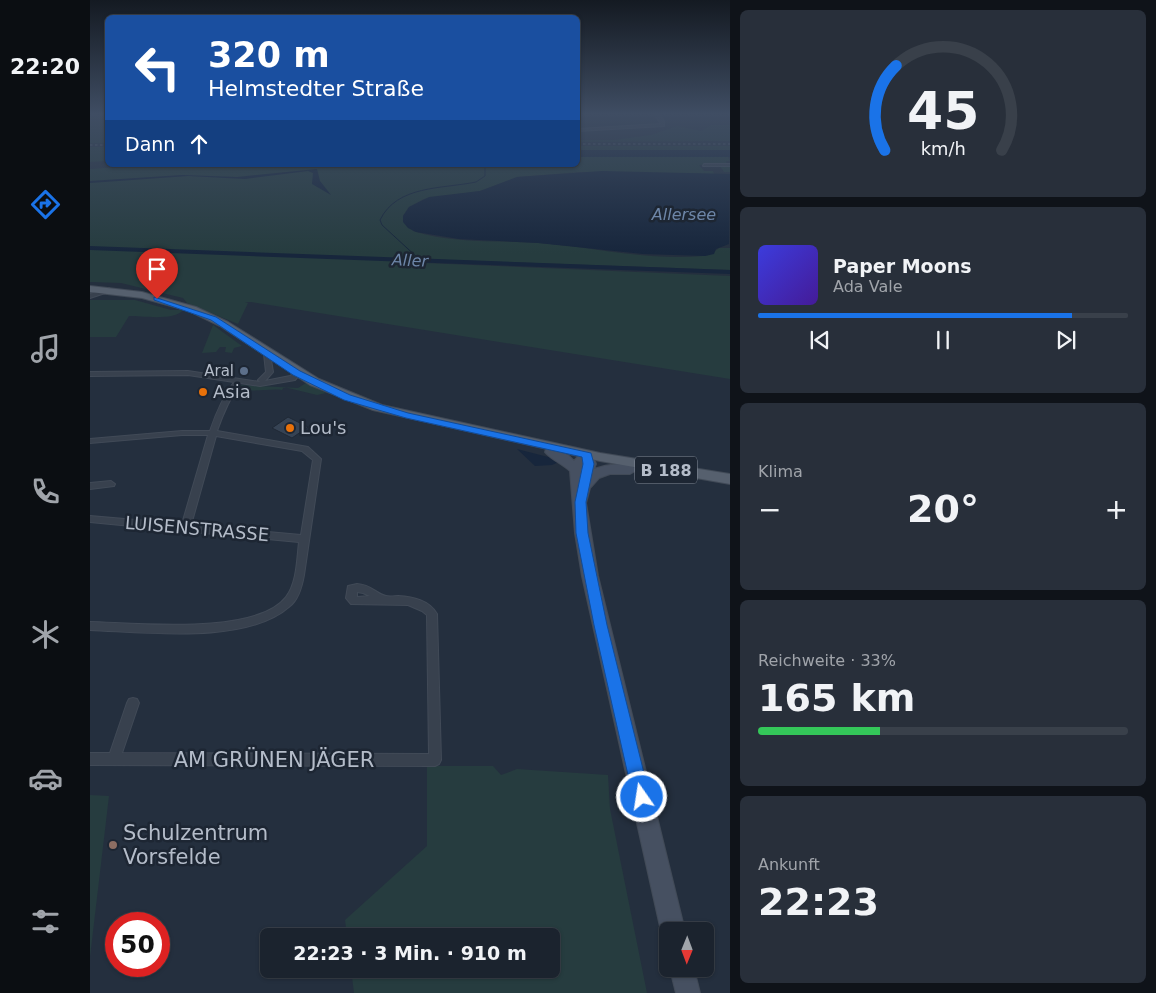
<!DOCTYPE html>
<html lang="de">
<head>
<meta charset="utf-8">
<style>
	:root { --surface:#1b232e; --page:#282f3a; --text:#f1f3f6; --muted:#a0a4aa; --line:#39404a; --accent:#1a73e8 }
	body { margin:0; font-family:"DejaVu Sans",sans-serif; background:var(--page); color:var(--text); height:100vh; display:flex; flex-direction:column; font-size:19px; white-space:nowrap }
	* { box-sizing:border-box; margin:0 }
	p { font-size:16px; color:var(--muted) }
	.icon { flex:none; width:28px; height:28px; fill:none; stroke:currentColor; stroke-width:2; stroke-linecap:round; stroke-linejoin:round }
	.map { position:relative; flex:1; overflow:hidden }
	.drawer { display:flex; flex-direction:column; gap:10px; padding:10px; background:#0f1319; width:426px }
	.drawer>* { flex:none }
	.hud { position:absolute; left:15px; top:15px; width:475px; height:152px; border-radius:8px; box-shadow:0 1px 4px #0004,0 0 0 1px var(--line); background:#1a4fa0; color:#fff; overflow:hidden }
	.needle { width:32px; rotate:181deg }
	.buttons { position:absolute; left:569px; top:922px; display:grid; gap:10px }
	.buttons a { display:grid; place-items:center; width:55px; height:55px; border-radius:8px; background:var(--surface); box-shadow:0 1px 4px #0004,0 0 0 1px var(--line); font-size:25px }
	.speed { position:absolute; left:15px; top:912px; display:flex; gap:10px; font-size:25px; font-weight:700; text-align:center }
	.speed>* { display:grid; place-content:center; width:65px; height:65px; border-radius:50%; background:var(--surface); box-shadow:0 1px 4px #0004,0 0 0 1px var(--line); line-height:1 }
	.speed .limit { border:8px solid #d22; background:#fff; color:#111 }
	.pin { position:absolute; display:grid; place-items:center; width:42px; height:42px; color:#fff; margin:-51px -21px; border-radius:50% 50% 50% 0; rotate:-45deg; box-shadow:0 0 5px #0007 }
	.pin .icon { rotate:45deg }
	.me { position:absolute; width:55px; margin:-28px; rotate:347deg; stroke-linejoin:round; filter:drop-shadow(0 0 4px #0008) }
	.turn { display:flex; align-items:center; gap:18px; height:105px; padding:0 20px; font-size:22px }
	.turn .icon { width:65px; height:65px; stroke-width:2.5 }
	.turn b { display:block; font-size:35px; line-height:42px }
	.then { display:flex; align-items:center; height:48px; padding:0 20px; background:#0003; gap:10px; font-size:19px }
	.big { font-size:38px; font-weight:700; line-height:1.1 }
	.drawer .card { flex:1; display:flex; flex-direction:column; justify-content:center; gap:8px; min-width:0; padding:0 18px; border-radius:8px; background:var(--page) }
	.drawer .dial { align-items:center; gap:0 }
	.dial svg { height:130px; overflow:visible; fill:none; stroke:var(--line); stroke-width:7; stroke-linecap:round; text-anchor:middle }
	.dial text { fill:var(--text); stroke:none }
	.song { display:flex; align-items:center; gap:15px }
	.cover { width:60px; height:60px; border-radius:8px; background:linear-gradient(135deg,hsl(240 70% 55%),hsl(260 70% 35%)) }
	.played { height:5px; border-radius:2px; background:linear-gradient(90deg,var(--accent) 85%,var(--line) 85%) }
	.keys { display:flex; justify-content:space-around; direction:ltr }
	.heat { display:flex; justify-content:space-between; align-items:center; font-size:28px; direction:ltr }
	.charge { height:8px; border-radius:4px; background:linear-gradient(90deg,#34c759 33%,var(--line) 0) }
	.trip { position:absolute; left:170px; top:928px; width:300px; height:50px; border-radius:8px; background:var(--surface); box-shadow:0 1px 4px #0004,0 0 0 1px var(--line); font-weight:700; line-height:50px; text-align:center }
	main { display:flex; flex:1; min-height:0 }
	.tabs { display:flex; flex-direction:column; width:90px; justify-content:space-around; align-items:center; background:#0b0e12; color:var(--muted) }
	.tabs .icon { width:35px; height:35px }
	.tabs .selected { color:var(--accent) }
	.tabs b { font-size:22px; color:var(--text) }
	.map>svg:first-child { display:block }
</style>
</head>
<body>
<main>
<nav class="tabs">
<b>22:20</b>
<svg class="icon selected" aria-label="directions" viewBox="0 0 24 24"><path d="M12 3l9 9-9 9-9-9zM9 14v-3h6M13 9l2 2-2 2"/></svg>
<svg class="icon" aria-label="music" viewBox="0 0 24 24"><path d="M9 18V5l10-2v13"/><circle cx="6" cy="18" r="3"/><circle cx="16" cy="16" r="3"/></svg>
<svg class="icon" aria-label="phone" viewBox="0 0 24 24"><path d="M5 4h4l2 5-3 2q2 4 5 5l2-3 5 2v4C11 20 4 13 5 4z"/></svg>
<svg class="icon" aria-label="climate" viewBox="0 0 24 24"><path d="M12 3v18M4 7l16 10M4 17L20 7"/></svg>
<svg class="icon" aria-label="car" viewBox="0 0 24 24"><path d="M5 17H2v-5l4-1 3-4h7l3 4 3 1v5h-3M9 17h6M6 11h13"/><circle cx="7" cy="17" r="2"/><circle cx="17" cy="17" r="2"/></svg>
<svg class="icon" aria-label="filters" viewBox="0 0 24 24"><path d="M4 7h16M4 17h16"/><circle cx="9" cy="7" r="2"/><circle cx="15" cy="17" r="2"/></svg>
</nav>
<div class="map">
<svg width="640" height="993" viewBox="0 0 640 993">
	<rect width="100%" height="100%" fill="#242f3e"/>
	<!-- green -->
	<path fill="#263c3f" d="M0 114H17V143H0Z
		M621 125H640V141L488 142V140H524L561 135 587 126 611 131Z
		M488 146H640V150H488Z
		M0 147H17V161L0 162Z
		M488 157H638L640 161H636L637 164H640V172H634L630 166 634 164 609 165 614 171H623L624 174 491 172 427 177 390 191 334 199 319 207 313 216 323 231C362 244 408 240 449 243 503 247 559 261 613 256 622 255 623 252 629 248H640V270L331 259 335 263 640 276V379L161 302H155L158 303 148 324 97 303 93 298 31 283 0 282V169L58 165H488Z
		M0 300H45L81 310H93C85 321 52 316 39 316L26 337H0Z
		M123 325 152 346 144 348 142 353 135 352 136 347H130L126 352 112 353Z
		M216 383 236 393 227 395 194 387 192 390C180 388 157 394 150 387L152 385 208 388Z
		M337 766H403L411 775 427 769 518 775 520 809 557 993H264L261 969H461V936H257L255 920 337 846Z
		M0 795 19 796 0 957Z"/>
	<!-- water -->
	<path fill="#17263c" d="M488 150H640V157H488Z
		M227 169 230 181 241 195 222 184 223 173 218 171 155 179 98 176 0 183V181L92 175 147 177Z
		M512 171 640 174 639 244 626 249 624 254 615 256 553 254 448 243 369 239 326 232 318 228 313 222V216L319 207 339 197 390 191 427 177Z
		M0 246 640 270V274L0 250Z
		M427 449 466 459 469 462 462 465 445 466Z"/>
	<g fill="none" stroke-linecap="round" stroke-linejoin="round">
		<!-- stream -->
		<path stroke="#17263c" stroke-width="1" d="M329 259 292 225 290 220C307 185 352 189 386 182L395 176V165"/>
	</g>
	<!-- building -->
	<path fill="#364354" stroke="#1f2835" d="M198 417 218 427 202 438 182 428Z"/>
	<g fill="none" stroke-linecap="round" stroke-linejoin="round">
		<defs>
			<path id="minor" d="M564 114H568L574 121V126L488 131V129L571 124Z
				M614 164H640V166H613Z
				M19 288 22 290 21 291 0 298V294Z
				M177 352 180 354 183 372 175 381 200 376 207 371 211 373 205 380 170 386 150 383C140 398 133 414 127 431L218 447 231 459 214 575C212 586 209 599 200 606 157 645 55 632 0 630V622C45 623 166 636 196 597 207 583 207 559 209 542L0 522V516L92 524 118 435H92L0 443V439L92 431H120C126 413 133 397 144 382L98 375 0 376V372L98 371 170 382 168 380 176 372 174 354ZM126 436 212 451 223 460 211 535 101 525Z
				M21 481 25 484 24 486 0 489V483Z
				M267 584C282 585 286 594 296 596 300 597 305 596 308 596 323 597 339 600 347 614L351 760 349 764 345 766 0 765V753H20L37 703 39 699 43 698 47 699 49 703 32 753 339 754 337 615 332 611 318 605 261 604 256 598 258 586ZM267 592 273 593 280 596 267 597Z"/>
			<path id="secondary" d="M461 448 478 455 484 461 492 452H502L506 464 504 469C515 465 538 460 547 470L540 474H520L509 478 500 488 496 503 508 576 595 931H578V940L571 931 492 576 485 533 480 471C472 464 461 459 455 452L456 449Z
				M580 969H604L610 993H586Z"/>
			<path id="primary" d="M0 286 52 292 106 307 138 322 229 379 292 405 510 453 640 474V484L510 461 283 410 220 385 130 326 99 311 52 298 0 292Z"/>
		</defs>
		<!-- minor casing -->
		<use href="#minor" stroke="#414a57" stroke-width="2"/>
		<!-- secondary casing -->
		<use href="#secondary" stroke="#414a57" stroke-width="2"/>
		<!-- primary casing -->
		<use href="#primary" stroke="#414a57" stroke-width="2"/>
		<!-- minor -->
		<use href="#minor" fill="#38414e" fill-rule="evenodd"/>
		<!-- secondary -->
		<use href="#secondary" fill="#465061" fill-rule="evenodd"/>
		<!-- primary -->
		<use href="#primary" fill="#56606e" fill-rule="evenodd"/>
		<!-- rail -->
		<path stroke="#5a6575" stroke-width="1" stroke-dasharray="2.5 2.5" stroke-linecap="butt" d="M488 144H640
			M0 145H18"/>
	</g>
	<!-- sky -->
	<linearGradient id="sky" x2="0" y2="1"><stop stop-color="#141a22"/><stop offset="0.45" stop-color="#3f4d63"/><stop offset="1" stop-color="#3f4d63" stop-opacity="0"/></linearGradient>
	<rect width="640" height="253" fill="url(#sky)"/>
	<!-- route -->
	<path fill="#1a73e8" stroke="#114b97" d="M64 297 126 317 210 371 260 395 318 413 501 453 504 464 496 502 498 533 517 625 560 797 557 803 552 806 546 803 543 797 504 625 486 533 485 502 493 464 492 457 316 418 254 400 203 375 121 320 64 300Z"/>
	<!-- markers -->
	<circle fill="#5c6f8a" stroke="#1d2633" stroke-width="2" cx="154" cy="371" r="5"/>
	<g fill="#e8710a" stroke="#1d2633" stroke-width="2">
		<circle cx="113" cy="392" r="5"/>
		<circle cx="200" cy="428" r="5"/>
	</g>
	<circle fill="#8d6e63" stroke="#1d2633" stroke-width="2" cx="23" cy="845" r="5"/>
	<g text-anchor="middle" stroke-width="5" stroke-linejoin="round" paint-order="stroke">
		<!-- far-poi labels -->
		<g font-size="15" fill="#b4bcc9" stroke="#1d2633" text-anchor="end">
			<text x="144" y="376">Aral</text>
		</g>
		<!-- far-water labels -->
		<g font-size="16" font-style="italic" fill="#6d86a8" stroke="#1d2633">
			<text x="594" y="220">Allersee</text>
			<text transform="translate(320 260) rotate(2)" y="6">Aller</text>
		</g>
		<!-- shield labels -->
		<rect fill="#1d2633" stroke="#878f9c" stroke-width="1" x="545" y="456.5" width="62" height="27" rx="4"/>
		<g font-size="16" font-weight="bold" fill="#b4bcc9">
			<text x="576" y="476">B 188</text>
		</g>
		<!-- poi labels -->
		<g font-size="18" fill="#b4bcc9" stroke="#1d2633" text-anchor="start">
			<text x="123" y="398">Asia</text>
			<text x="210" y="434">Lou's</text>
		</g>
		<!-- street labels -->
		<g font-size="18" fill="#b4bcc9" stroke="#1d2633">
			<text transform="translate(107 529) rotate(5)" y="6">LUISENSTRASSE</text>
		</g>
		<!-- near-street labels -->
		<g font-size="21" fill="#b4bcc9" stroke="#1d2633">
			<text x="184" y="767">AM GRÜNEN JÄGER</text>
		</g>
		<!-- near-poi labels -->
		<g font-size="21" fill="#b4bcc9" stroke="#1d2633" text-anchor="start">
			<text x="33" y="840">Schulzentrum<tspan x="33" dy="24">Vorsfelde</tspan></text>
		</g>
	</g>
</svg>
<div class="buttons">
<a><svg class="needle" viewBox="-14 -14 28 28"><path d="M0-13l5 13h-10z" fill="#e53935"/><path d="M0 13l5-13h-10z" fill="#a0a4aa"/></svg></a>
</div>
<div class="speed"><div class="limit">50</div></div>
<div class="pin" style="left:67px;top:299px;background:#d93025"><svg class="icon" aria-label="arrive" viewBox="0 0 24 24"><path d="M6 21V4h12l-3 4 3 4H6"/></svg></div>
<svg class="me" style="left:552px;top:797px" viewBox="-20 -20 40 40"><circle r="17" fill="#1a73e8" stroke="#fff" stroke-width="3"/><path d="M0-11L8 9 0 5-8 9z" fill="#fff"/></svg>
<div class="trip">22:23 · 3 Min. · 910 m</div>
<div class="hud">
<div class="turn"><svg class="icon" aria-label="left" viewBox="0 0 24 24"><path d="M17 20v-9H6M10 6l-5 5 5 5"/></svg><div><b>320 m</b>Helmstedter Straße</div></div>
<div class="then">Dann<svg class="icon" aria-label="ahead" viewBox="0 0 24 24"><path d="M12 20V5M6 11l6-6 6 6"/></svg></div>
</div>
</div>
<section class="drawer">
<div class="card dial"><svg viewBox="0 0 100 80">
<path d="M14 69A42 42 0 1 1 86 69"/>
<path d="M14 69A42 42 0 0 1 21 17" stroke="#1a73e8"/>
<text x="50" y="56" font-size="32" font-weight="700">45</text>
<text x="50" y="72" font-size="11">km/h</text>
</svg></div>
<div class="card">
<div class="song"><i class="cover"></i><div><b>Paper Moons</b><p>Ada Vale</p></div></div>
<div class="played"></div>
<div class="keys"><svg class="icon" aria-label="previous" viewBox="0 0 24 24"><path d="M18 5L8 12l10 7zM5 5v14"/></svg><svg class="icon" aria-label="pause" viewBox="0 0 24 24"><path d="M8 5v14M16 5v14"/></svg><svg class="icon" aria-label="next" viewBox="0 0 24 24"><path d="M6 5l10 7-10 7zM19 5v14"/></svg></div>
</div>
<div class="card"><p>Klima</p>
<div class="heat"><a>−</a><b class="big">20°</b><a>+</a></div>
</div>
<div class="card"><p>Reichweite · 33%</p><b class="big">165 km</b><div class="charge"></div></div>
<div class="card"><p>Ankunft</p><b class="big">22:23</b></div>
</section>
</main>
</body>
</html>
